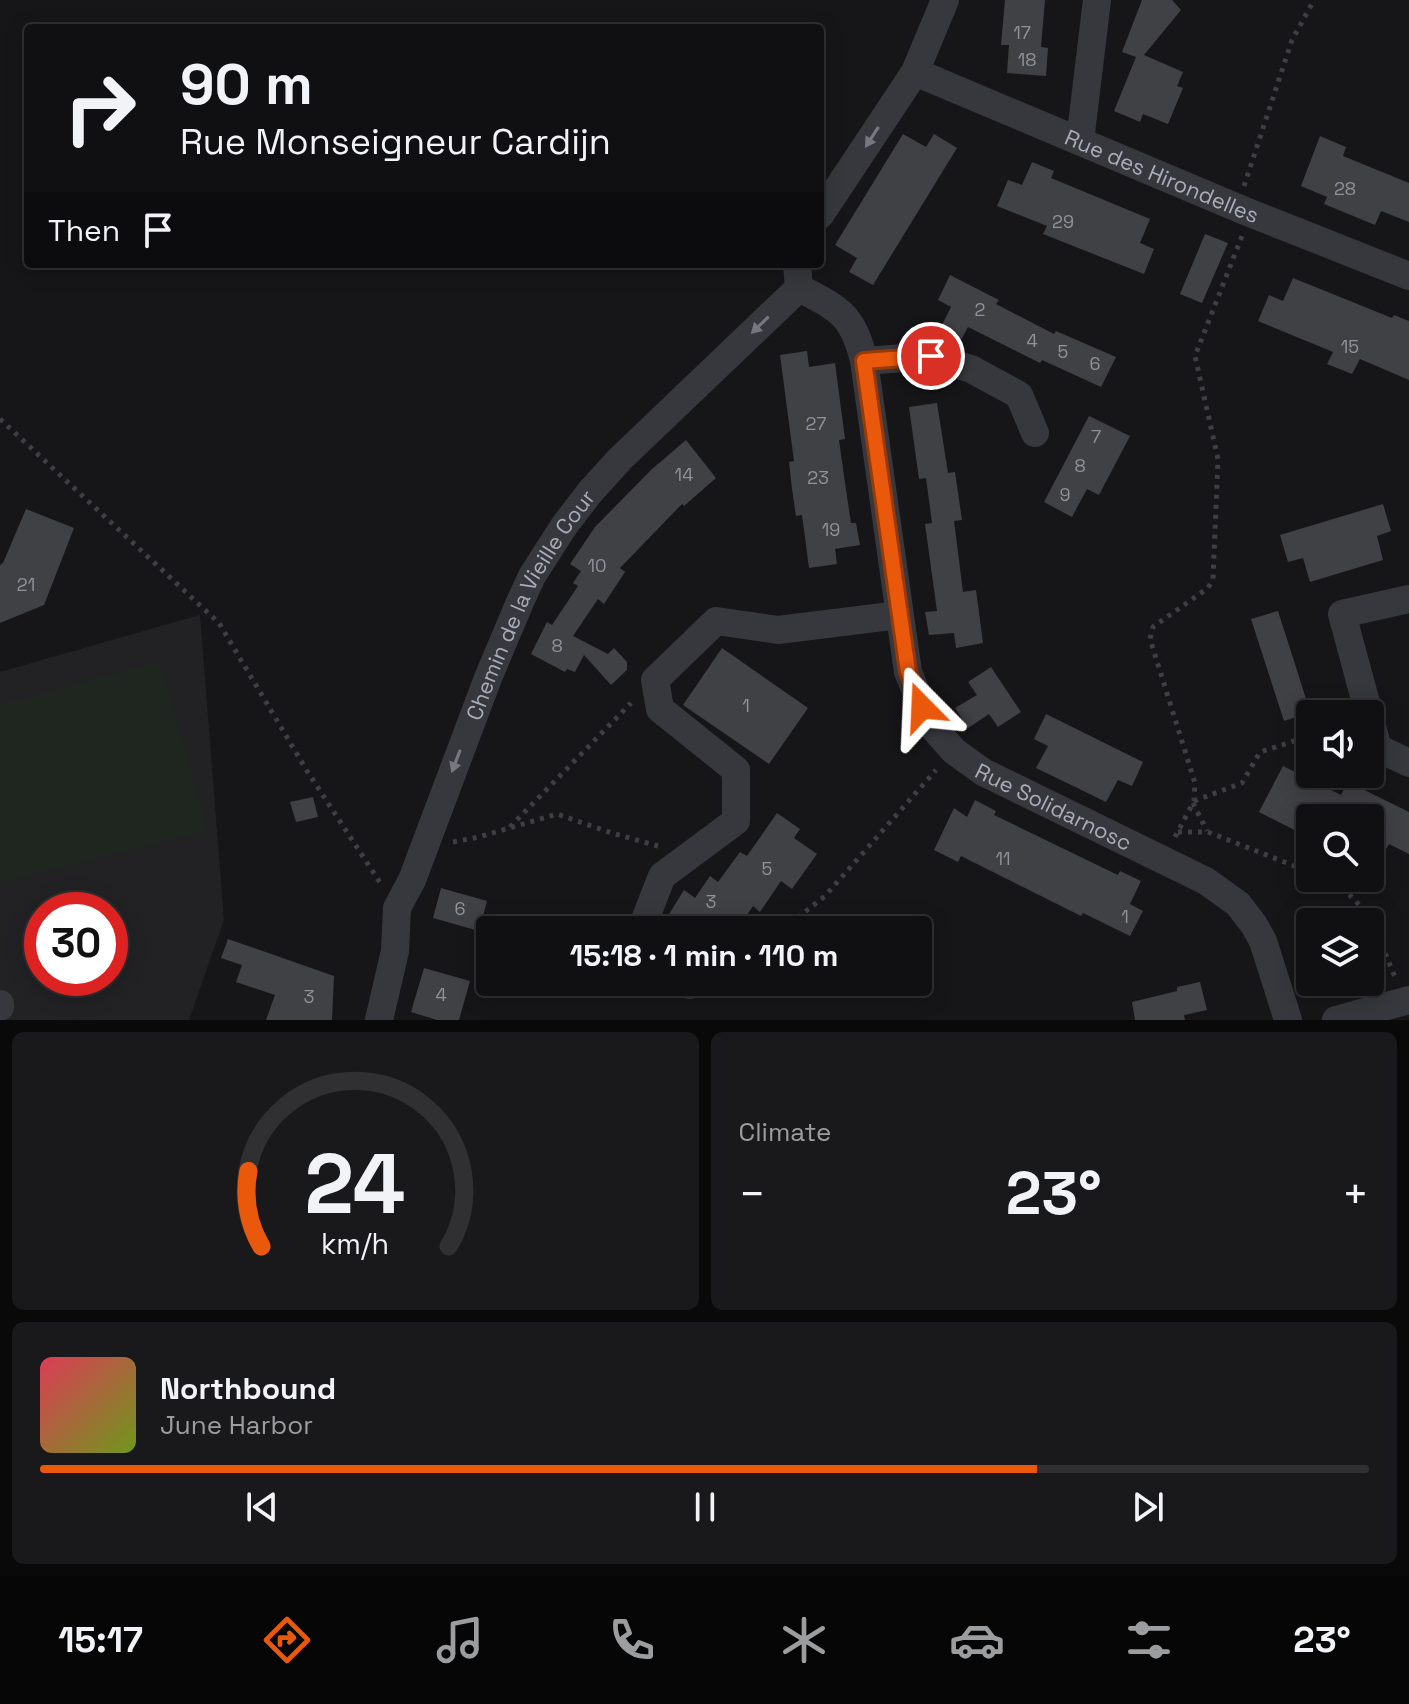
<!DOCTYPE html>
<html lang="en">
<head>
<meta charset="utf-8">
<style>
	:root { --surface:#101012; --page:#19191b; --text:#f1f3f6; --muted:#9c9d9f; --line:#303032; --accent:#ea580c }
	body { margin:0; font-family:"Space Grotesk",sans-serif; background:var(--page); color:var(--text); height:100vh; display:flex; flex-direction:column; font-size:30px; white-space:nowrap }
	* { box-sizing:border-box; margin:0 }
	p { font-size:26px; color:var(--muted) }
	.icon { flex:none; width:44px; height:44px; fill:none; stroke:currentColor; stroke-width:2; stroke-linecap:round; stroke-linejoin:round }
	.map { position:relative; height:1020px; overflow:hidden }
	.side { display:flex; flex-direction:column; gap:12px; padding:12px; background:#09090a; flex:1 }
	.side>* { flex:none }
	.guide { position:absolute; left:24px; top:24px; width:800px; height:244px; border-radius:8px; box-shadow:0 4px 20px #0003,0 0 0 2px var(--line); background:#101012; color:var(--text); overflow:hidden }
	.fabs { position:absolute; left:1296px; top:700px; display:grid; gap:16px }
	.fabs a { display:grid; place-items:center; width:88px; height:88px; border-radius:8px; background:var(--surface); box-shadow:0 4px 20px #0003,0 0 0 2px var(--line); font-size:40px }
	.speed { position:absolute; left:24px; top:892px; display:flex; gap:16px; font-size:40px; font-weight:700; text-align:center }
	.speed>* { display:grid; place-content:center; width:104px; height:104px; border-radius:50%; background:var(--surface); box-shadow:0 4px 20px #0003,0 0 0 2px var(--line); line-height:1 }
	.speed .limit { border:12px solid #d22; background:#fff; color:#111 }
	.pin { position:absolute; display:grid; place-items:center; width:68px; height:68px; color:#fff; margin:-34px; border:4px solid #fff; border-radius:50%; box-shadow:0 2px 8px #0007 }
	.me { position:absolute; width:88px; margin:-44px; rotate:339deg; stroke-linejoin:round; filter:drop-shadow(0 0 6px #0008) }
	.turn { display:flex; align-items:center; gap:28px; height:168px; padding:0 24px; font-size:36px }
	.turn .icon { width:104px; height:104px; stroke-width:2.5 }
	.turn b { display:block; font-size:56px; line-height:68px }
	.then { display:flex; align-items:center; height:76px; padding:0 24px; background:#0003; gap:16px; font-size:30px }
	.big { font-size:60px; font-weight:700; line-height:1.1 }
	.side .tile { flex:1; display:flex; flex-direction:column; justify-content:center; gap:12px; min-width:0; padding:0 28px; border-radius:12px; background:var(--page) }
	.side .dial { align-items:center; gap:0 }
	.dial svg { height:208px; overflow:visible; fill:none; stroke:var(--line); stroke-width:7; stroke-linecap:round; text-anchor:middle }
	.dial text { fill:var(--text); stroke:none }
	.song { display:flex; align-items:center; gap:24px }
	.cover { width:96px; height:96px; border-radius:12px; background:linear-gradient(135deg,hsl(350 70% 55%),hsl(80 70% 35%)) }
	.played { height:8px; border-radius:4px; background:linear-gradient(90deg,var(--accent) 75%,var(--line) 75%) }
	.keys { display:flex; justify-content:space-around; direction:ltr }
	.heat { display:flex; justify-content:space-between; align-items:center; font-size:44px; direction:ltr }
	.side .tiles { flex:1; display:grid; gap:12px; grid-template-columns:1fr 1fr }
	.tile:last-child { grid-column:span 2 }
	.trip { position:absolute; left:476px; top:916px; width:456px; height:80px; border-radius:8px; background:var(--surface); box-shadow:0 4px 20px #0003,0 0 0 2px var(--line); font-weight:700; line-height:80px; text-align:center }
	.tabs { display:flex; height:128px; justify-content:space-around; align-items:center; background:#060607; color:var(--muted) }
	.tabs .icon { width:56px; height:56px }
	.tabs .active { color:var(--accent) }
	.tabs b { font-size:36px; color:var(--text) }
	.map>svg:first-child { display:block }
</style>
</head>
<body>
<div class="map">
<svg width="1409" height="1020" viewBox="0 0 1409 1020">
	<rect width="100%" height="100%" fill="#161618"/>
	<!-- built -->
	<path fill="#222225" fill-rule="evenodd" d="M200 615 224 920 189 1020H0V672ZM42 910H110V978H42Z"/>
	<!-- green -->
	<path fill="#1e261f" d="M160 661 208 831 0 883V705Z"/>
	<!-- building -->
	<path fill="#404145" d="M1005 0H1045L1041 47 1048 48 1046 76 1007 73 1009 45H1001Z
		M1142 0H1172L1181 10 1144 55 1183 72 1177 86 1183 88 1168 124 1143 114 1140 122 1114 111 1136 57 1122 52Z
		M903 134 926 147 934 134 957 148 873 285 849 272 857 258 835 245Z
		M1320 136 1346 147 1343 156 1409 183V222L1381 211 1375 225 1324 204 1327 197 1301 186Z
		M1032 162 1054 171 1051 178 1150 219 1140 243 1154 249 1144 274 1043 234 1047 226 997 206 1008 180 1022 185Z
		M1205 234 1228 243 1202 303 1180 294Z
		M950 275 999 300 996 304 1054 334 1056 331 1116 357 1101 387 1042 360 1040 363 968 327 961 340 940 329 951 307 938 300Z
		M1293 278 1392 318 1394 315 1409 321V380L1360 359 1352 374 1327 364 1333 352 1258 321 1269 295 1283 301Z
		M807 351 809 367 835 363 845 439 839 440 845 483 851 523H856L860 545 835 549 837 564 809 568 802 515 796 516 792 489 789 462 794 461 780 355Z
		M937 403 948 473 955 472 962 520 954 521 963 592 976 590 983 643 956 648 954 633 929 635 925 612 937 611 925 524 932 523 926 478 919 479 909 407Z
		M1089 416 1130 436 1099 495 1087 489 1072 517 1044 502Z
		M686 440 716 478 684 506 682 504 620 568 625 572 604 604 598 599 573 636 608 654 614 648 627 662V670L611 685 584 655 575 672 567 669 565 672 531 654 547 622 552 625 578 586 573 583 581 571 570 564 595 527 651 470Z
		M1383 504 1391 531 1377 536 1383 560 1310 582 1303 558 1288 562 1280 535Z
		M26 509 74 528 44 605 0 623V565L3 563Z
		M1278 611 1308 705V713L1284 721 1251 619Z
		M722 648 808 708 769 764 683 705Z
		M991 667 1021 712 998 727 989 714 968 728 955 708 977 695 968 682Z
		M1046 714 1143 762 1132 786 1118 780 1106 802 1036 768 1048 746 1034 739Z
		M1283 766 1341 795 1348 782 1409 812V854L1389 844 1370 877V818H1310V838L1259 812Z
		M313 797 318 817 296 822 290 802Z
		M975 800 996 811 994 815 1118 875 1120 871 1141 881 1130 904 1143 911 1130 936 1083 913 1081 916 961 856 958 862 934 850 954 808 967 817Z
		M777 813 800 829 794 838 817 854 792 889 781 881 760 912 753 906 737 930H659L684 890 695 898 710 876 718 882 740 852 747 856Z
		M441 888 487 901 479 931 433 918Z
		M228 939 334 976 332 1020H266L275 995 236 982 242 965 221 958Z
		M424 968 470 981 459 1020H437L411 1012Z
		M1200 982 1207 1010 1184 1015 1185 1020H1135L1132 1002 1177 991V987Z"/>
	<g fill="none" stroke-linecap="round" stroke-linejoin="round">
		<!-- path -->
		<path stroke="#3d3f44" stroke-width="5" stroke-dasharray="4 6" stroke-linecap="butt" d="M1244 186 1292 40 1314 0
			M0 419 219 623 307 771 381 884
			M1194 801 1242 783 1260 752 1310 736
			M1193 803 1207 831
			M510 827 631 703
			M1178 832H1208L1310 872
			M1175 837 1194 801 1195 783 1150 639 1153 627 1208 588 1213 579 1218 459 1195 356 1242 236
			M453 842 479 837 557 814 612 833 658 846
			M1324 878C1368 899 1377 935 1395 977
			M782 930 825 896 936 770"/>
		<!-- minor -->
		<g stroke="#37383d" stroke-width="28">
			<path id="s1" d="M915 72 1245 211 1409 276"/>
			<path d="M1080 141 1097 0"/>
			<path d="M820 215 915 72 945 0"/>
			<path id="s2" d="M799 288C839 309 853 314 864 361L908 672 929 723 954 751 983 772 1206 881 1238 904 1254 925 1263 941 1288 1020"/>
			<path d="M864 361 931 356 971 369 1019 395 1035 433"/>
			<path d="M1369 714 1342 614 1409 599"/>
			<path d="M1370 720 1378 748 1409 763"/>
			<path d="M641 930 662 876 736 821V770L660 709 655 680 716 621 778 630 899 615"/>
			<path d="M687 982 690 985"/>
			<path d="M0 1004V1007"/>
			<path id="s3" d="M379 1020 395 951 397 908 412 880 488 678 520 602 532 576 564 526 590 492 620 459 799 288 797 264"/>
			<path d="M1336 1020 1409 1000"/>
		</g>
	</g>
	<!-- one-way arrows -->
	<defs><path id="oneway-solid" d="M-6-.8H1V-3.2L6.5 0L1 3.2V.8H-6Z" transform="scale(2)"/></defs>
	<g fill="#757881">
		<use href="#oneway-solid" transform="translate(872 137) rotate(123)"/>
		<use href="#oneway-solid" transform="translate(760 325) rotate(136)"/>
		<use href="#oneway-solid" transform="translate(456 761) rotate(111)"/>
	</g>
	<g fill="none" stroke-linecap="round" stroke-linejoin="round">
		<defs>
			<path id="route" d="M922 707 908 672 864 361 931 356"/>
		</defs>
		<!-- route casing -->
		<use href="#route" stroke="#983908" stroke-width="20"/>
		<!-- route -->
		<use href="#route" stroke="#ea580c" stroke-width="14"/>
	</g>
	<g text-anchor="middle" stroke-width="8" stroke-linejoin="round" paint-order="stroke">
		<!-- number labels -->
		<g font-size="18" fill="#8e929b">
			<text x="1022" y="39">17</text>
			<text x="1027" y="66">18</text>
			<text x="1345" y="195">28</text>
			<text x="1063" y="228">29</text>
			<text x="980" y="316">2</text>
			<text x="1032" y="347">4</text>
			<text x="1350" y="353">15</text>
			<text x="1063" y="358">5</text>
			<text x="1095" y="370">6</text>
			<text x="816" y="430">27</text>
			<text x="1096" y="443">7</text>
			<text x="1080" y="472">8</text>
			<text x="684" y="481">14</text>
			<text x="818" y="484">23</text>
			<text x="1065" y="501">9</text>
			<text x="831" y="536">19</text>
			<text x="597" y="572">10</text>
			<text x="26" y="591">21</text>
			<text x="557" y="652">8</text>
			<text x="746" y="712">1</text>
			<text x="1003" y="865">11</text>
			<text x="767" y="875">5</text>
			<text x="711" y="908">3</text>
			<text x="460" y="915">6</text>
			<text x="1125" y="923">1</text>
			<text x="441" y="1001">4</text>
			<text x="309" y="1003">3</text>
		</g>
		<!-- street labels -->
		<g font-size="22" fill="#a8adb8" stroke="#111113">
			<text dy="8" stroke="none"><textPath href="#s1" startOffset="268">Rue des Hirondelles</textPath></text>
			<text dy="8" stroke="none"><textPath href="#s3" startOffset="446">Chemin de la Vieille Cour</textPath></text>
			<text dy="8" stroke="none"><textPath href="#s2" startOffset="624">Rue Solidarnosc</textPath></text>
		</g>
	</g>
</svg>
<div class="fabs">
<a><svg class="icon" aria-label="sound" viewBox="0 0 24 24"><path d="M4 9h4l5-4v14l-5-4H4zM17 9q2 3 0 6"/></svg></a>
<a><svg class="icon" aria-label="search" viewBox="0 0 24 24"><circle cx="10" cy="10" r="6"/><path d="M15 15l6 6"/></svg></a>
<a><svg class="icon" aria-label="layers" viewBox="0 0 24 24"><path d="M12 4l9 5-9 5-9-5zM3 14l9 5 9-5"/></svg></a>
</div>
<div class="speed"><div class="limit">30</div></div>
<div class="pin" style="left:931px;top:356px;background:#d93025"><svg class="icon" aria-label="arrive" viewBox="0 0 24 24"><path d="M6 21V4h12l-3 4 3 4H6"/></svg></div>
<svg class="me" style="left:922px;top:707px" viewBox="-20 -20 40 40"><path d="M0-17L14 15 0 8-14 15z" fill="#ea580c" stroke="#fff" stroke-width="4"/></svg>
<div class="trip">15:18 · 1 min · 110 m</div>
<div class="guide">
<div class="turn"><svg class="icon" aria-label="right" viewBox="0 0 24 24"><path d="M7 20v-9h11M14 6l5 5-5 5"/></svg><div><b>90 m</b>Rue Monseigneur Cardijn</div></div>
<div class="then">Then<svg class="icon" aria-label="arrive" viewBox="0 0 24 24"><path d="M6 21V4h12l-3 4 3 4H6"/></svg></div>
</div>
</div>
<section class="side">
<div class="tiles">
<div class="tile dial"><svg viewBox="0 0 100 80">
<path d="M14 69A42 42 0 1 1 86 69"/>
<path d="M14 69A42 42 0 0 1 9 40" stroke="#ea580c"/>
<text x="50" y="56" font-size="32" font-weight="700">24</text>
<text x="50" y="72" font-size="11">km/h</text>
</svg></div>
<div class="tile"><p>Climate</p>
<div class="heat"><a>−</a><b class="big">23°</b><a>+</a></div>
</div>
<div class="tile">
<div class="song"><i class="cover"></i><div><b>Northbound</b><p>June Harbor</p></div></div>
<div class="played"></div>
<div class="keys"><svg class="icon" aria-label="previous" viewBox="0 0 24 24"><path d="M18 5L8 12l10 7zM5 5v14"/></svg><svg class="icon" aria-label="pause" viewBox="0 0 24 24"><path d="M8 5v14M16 5v14"/></svg><svg class="icon" aria-label="next" viewBox="0 0 24 24"><path d="M6 5l10 7-10 7zM19 5v14"/></svg></div>
</div>
</div>
</section>
<nav class="tabs">
<b>15:17</b>
<svg class="icon active" aria-label="directions" viewBox="0 0 24 24"><path d="M12 3l9 9-9 9-9-9zM9 14v-3h6M13 9l2 2-2 2"/></svg>
<svg class="icon" aria-label="music" viewBox="0 0 24 24"><path d="M9 18V5l10-2v13"/><circle cx="6" cy="18" r="3"/><circle cx="16" cy="16" r="3"/></svg>
<svg class="icon" aria-label="phone" viewBox="0 0 24 24"><path d="M5 4h4l2 5-3 2q2 4 5 5l2-3 5 2v4C11 20 4 13 5 4z"/></svg>
<svg class="icon" aria-label="climate" viewBox="0 0 24 24"><path d="M12 3v18M4 7l16 10M4 17L20 7"/></svg>
<svg class="icon" aria-label="car" viewBox="0 0 24 24"><path d="M5 17H2v-5l4-1 3-4h7l3 4 3 1v5h-3M9 17h6M6 11h13"/><circle cx="7" cy="17" r="2"/><circle cx="17" cy="17" r="2"/></svg>
<svg class="icon" aria-label="filters" viewBox="0 0 24 24"><path d="M4 7h16M4 17h16"/><circle cx="9" cy="7" r="2"/><circle cx="15" cy="17" r="2"/></svg>
<b>23°</b>
</nav>
</body>
</html>
